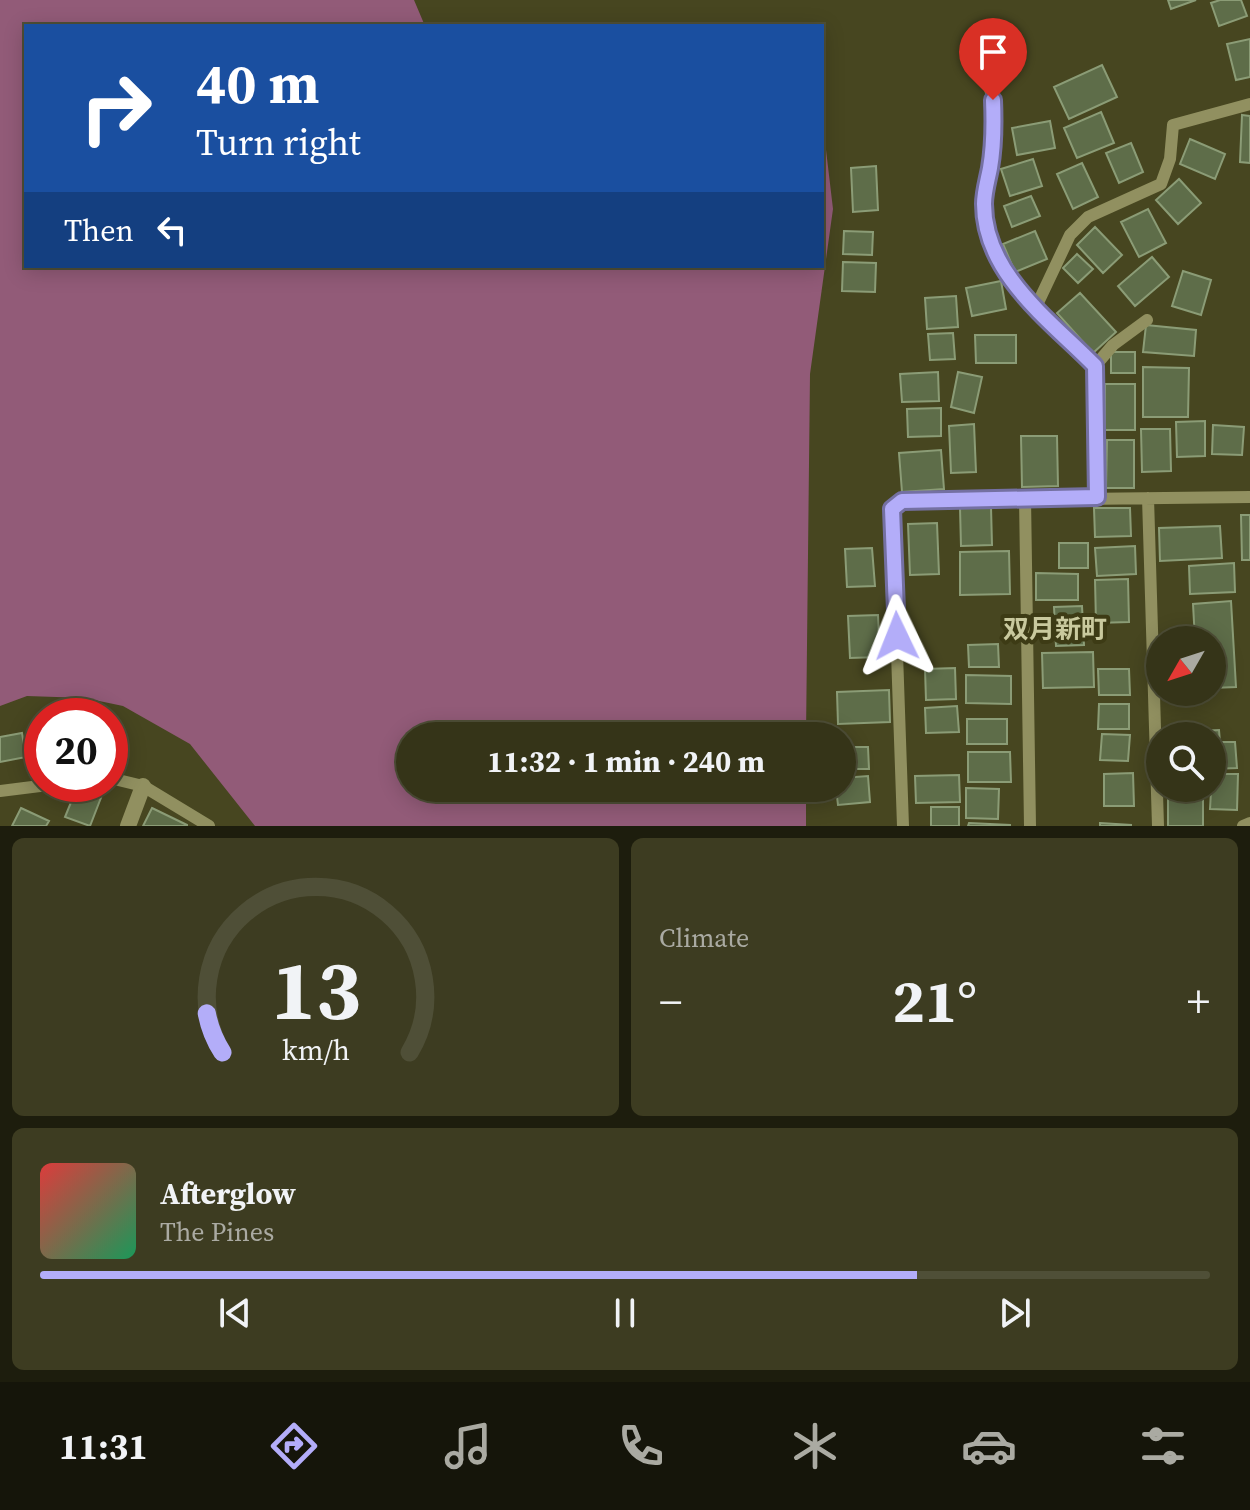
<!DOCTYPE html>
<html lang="en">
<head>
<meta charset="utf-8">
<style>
	:root { --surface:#353418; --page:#3d3c21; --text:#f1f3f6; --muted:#aaaaa2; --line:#4f4f37; --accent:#b3adf9 }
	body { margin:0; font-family:"Source Serif 4","Noto Sans JP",serif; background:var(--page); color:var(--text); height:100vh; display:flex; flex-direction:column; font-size:30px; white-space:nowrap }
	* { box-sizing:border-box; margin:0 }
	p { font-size:26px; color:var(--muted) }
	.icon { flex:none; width:44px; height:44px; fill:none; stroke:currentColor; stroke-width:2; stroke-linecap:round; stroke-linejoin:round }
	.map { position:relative; height:826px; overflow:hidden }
	.details { display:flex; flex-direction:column; gap:12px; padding:12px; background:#1d1d0d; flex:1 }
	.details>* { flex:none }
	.hud { position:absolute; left:24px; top:24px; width:800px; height:244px; border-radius:0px; box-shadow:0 4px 20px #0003,0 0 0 2px var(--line); background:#1a4fa0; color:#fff; overflow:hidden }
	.needle { width:52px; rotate:231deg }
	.tools { position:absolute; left:1146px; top:626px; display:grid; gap:16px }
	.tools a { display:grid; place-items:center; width:80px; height:80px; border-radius:50%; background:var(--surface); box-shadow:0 4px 20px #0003,0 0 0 2px var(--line); font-size:40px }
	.speed { position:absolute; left:24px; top:698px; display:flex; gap:16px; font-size:40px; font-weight:700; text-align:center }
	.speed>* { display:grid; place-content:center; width:104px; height:104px; border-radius:50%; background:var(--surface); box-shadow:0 4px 20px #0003,0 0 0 2px var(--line); line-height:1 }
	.speed .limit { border:12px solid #d22; background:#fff; color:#111 }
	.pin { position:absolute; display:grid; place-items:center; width:68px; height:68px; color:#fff; margin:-82px -34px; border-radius:50% 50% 50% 0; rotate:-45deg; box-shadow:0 0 8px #0007 }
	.pin .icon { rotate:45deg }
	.me { position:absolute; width:88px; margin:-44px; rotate:358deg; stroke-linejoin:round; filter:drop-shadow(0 0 6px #0008) }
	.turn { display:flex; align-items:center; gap:28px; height:168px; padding:0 40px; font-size:36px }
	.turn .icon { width:104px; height:104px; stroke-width:2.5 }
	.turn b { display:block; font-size:56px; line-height:68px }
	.then { display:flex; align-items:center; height:76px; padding:0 40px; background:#0003; gap:16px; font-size:30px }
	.big { font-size:60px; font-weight:700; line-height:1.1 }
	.details .tile { flex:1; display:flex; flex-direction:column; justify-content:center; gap:12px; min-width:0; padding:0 28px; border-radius:12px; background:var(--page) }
	.details .dial { align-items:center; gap:0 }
	.dial svg { height:208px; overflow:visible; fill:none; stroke:var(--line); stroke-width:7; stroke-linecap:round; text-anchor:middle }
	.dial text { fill:var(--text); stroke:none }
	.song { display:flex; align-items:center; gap:24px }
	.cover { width:96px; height:96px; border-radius:12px; background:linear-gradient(135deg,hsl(0 70% 55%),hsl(150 70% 35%)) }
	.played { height:8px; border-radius:4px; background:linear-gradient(90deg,var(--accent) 75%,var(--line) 75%) }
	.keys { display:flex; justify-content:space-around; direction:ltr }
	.heat { display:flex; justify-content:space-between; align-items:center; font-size:44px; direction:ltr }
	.details .tiles { flex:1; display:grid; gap:12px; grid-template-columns:1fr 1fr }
	.tile:last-child { grid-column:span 2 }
	.trip { position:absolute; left:396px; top:722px; width:460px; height:80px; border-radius:40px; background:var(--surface); box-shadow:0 4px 20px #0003,0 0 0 2px var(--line); font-weight:700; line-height:80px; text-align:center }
	.tabs { display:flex; height:128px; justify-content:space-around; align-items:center; background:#15150a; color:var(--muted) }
	.tabs .icon { width:56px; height:56px }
	.tabs .selected { color:var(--accent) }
	.tabs b { font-size:36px; color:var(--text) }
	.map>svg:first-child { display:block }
</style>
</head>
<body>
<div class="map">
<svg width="1250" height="826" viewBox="0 0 1250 826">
	<rect width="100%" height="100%" fill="#474620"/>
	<!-- green -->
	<path fill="#925b78" d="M0 0H414L425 26H26V266H822V116L833 209 810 374 806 736H410V788H806V826H255L190 744 123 706 85 698 27 696 0 706Z
		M717 22 729 26H646L669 23Z"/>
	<!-- building -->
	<path fill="#5e6d49" stroke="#8b9c76" stroke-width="2" d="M1168 0H1196L1171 9Z
		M1220 0H1241L1247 16 1219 26 1211 3Z
		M1250 39V77L1236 80 1227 44Z
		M1102 65 1117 97 1069 119 1054 87Z
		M1101 112 1114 143 1077 158 1064 128Z
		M1242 115 1250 116V163L1240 162Z
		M1050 121 1055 148 1017 155 1012 128Z
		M1190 139 1225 154 1215 179 1180 164Z
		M1131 143 1143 172 1119 183 1106 153Z
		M1033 159 1042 186 1010 196 1001 169Z
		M1082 163 1098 197 1073 209 1057 174Z
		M876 166 878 210 853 212 851 168Z
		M1179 179 1201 203 1178 224 1156 200Z
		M1031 196 1040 216 1012 227 1004 206Z
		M1148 209 1166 243 1139 257 1121 222Z
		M1095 227 1122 255 1103 273 1077 245Z
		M844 231 873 232 872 255 843 254Z
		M1035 231 1047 259 1015 272 1003 244Z
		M1077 254 1093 269 1078 283 1063 268Z
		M1152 257 1169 277 1135 306 1118 286Z
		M843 262 876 263 875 292 842 291Z
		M1183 271 1211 280 1201 315 1172 306Z
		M1001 281 1006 309 972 316 966 288Z
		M1080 293 1116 332 1093 353 1057 313Z
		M956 296 958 327 927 329 925 298Z
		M1146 325 1196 330 1194 356 1143 352Z
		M953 333 955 359 930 360 928 334Z
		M975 335H1016V363H976Z
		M1111 352H1135V373H1111Z
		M1143 367 1189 368 1188 417H1143Z
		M938 372 939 401 902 402 900 374Z
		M958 372 982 377 974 413 951 407Z
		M1105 384H1135V430H1105Z
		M941 408V436L908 437 907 409Z
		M1205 421V456L1177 457 1176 422Z
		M974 424 976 472 951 473 949 426Z
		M1213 425 1244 427 1242 455 1212 454Z
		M1141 429H1170L1171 471 1142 472Z
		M1021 436H1057L1058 486 1022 487Z
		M1107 440H1134V488H1106Z
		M941 450 944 489 902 492 899 453Z
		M991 507 992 545 961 546 960 508Z
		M1094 508H1130L1131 536 1095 537Z
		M1241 515H1250V560H1242Z
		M937 523 939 574 910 575 908 524Z
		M1220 526 1222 558 1160 561 1159 528Z
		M1059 543H1088V568H1059Z
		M1135 546 1136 574 1097 576 1095 548Z
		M872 548 875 586 847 587 845 549Z
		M1009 551 1010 594 960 595V552Z
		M1234 563 1235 592 1190 594 1189 566Z
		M1036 573 1078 574V600H1036Z
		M1128 579 1129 622 1096 623 1095 580Z
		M1231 601 1236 687 1212 688V640H1195L1193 604Z
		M1082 606 1084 645 1056 646 1054 607Z
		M878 615 880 657 850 658 848 616Z
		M998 644 999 667H969L968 645Z
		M1093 652 1094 687 1043 688 1042 653Z
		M955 668 956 699 926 700 925 669Z
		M1098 669H1129L1130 695H1099Z
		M966 675 1011 676V704L966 703Z
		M889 690 890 722 838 724 837 692Z
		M1099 704H1129V729H1098Z
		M957 706 959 732 926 733 925 708Z
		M46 712 70 713V716H45Z
		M967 719H1007V744H967Z
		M1219 730 1220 742H1235L1237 768 1212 769V736H1172V732Z
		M22 733 26 757 0 762V737Z
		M1102 734 1130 735 1128 761 1100 760Z
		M842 747H868L869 769H842Z
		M968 752H1010L1011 782H968Z
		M1133 773 1134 806H1104V774Z
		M1212 774H1238L1237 810 1210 809Z
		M959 775 960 802 916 803 915 776Z
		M868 776 870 802 838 805 836 788H842V778Z
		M78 785 102 795 90 826 65 817Z
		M966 788 999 789 998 819 966 818Z
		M1168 788H1203V826H1168Z
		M931 807H959V826H931Z
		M21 808 49 821 46 826H12Z
		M152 808 187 825V826H143Z
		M969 823 1010 825V826H968Z
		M1100 823 1131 825V826H1100Z"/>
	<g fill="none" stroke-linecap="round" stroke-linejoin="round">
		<!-- service -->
		<path stroke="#919060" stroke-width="12" d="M983 64 993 100 994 135 983 202 986 229 999 258 1018 290 1036 307
			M1095 366 1113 345 1147 320
			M1097 497 1095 366 1036 307 1070 235 1088 217 1161 184 1170 159 1173 125 1250 104
			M1025 498 1030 826
			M1148 498 1158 826
			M110 778 143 786 209 826
			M0 791 56 784
			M903 826 892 509 902 501 1250 497
			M1243 826 1250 823"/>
		<!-- minor -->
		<path stroke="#919060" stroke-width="16" d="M128 826 143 786"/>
	</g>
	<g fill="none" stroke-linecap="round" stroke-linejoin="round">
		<defs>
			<path id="route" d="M897 636 892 509 902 501 1097 497 1095 366C1051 321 984 274 984 204 984 192 988 179 990 168 994 145 994 123 993 100"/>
		</defs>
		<!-- route casing -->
		<use href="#route" stroke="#7470a2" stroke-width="20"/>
		<!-- route -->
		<use href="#route" stroke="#b3adf9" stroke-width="14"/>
	</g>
	<g text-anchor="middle" stroke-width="8" stroke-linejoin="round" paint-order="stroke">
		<!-- quarter labels -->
		<g font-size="26" font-weight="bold" fill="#c9c99e" stroke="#3d3b15">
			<text x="1055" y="638">双月新町</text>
		</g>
	</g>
</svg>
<div class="tools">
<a><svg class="needle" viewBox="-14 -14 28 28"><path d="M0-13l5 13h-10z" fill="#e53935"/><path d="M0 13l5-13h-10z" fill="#aaaaa2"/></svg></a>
<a><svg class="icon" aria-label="search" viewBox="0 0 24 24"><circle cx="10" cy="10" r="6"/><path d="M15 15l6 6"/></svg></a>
</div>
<div class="speed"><div class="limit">20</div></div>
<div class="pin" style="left:993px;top:100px;background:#d93025"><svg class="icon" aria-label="arrive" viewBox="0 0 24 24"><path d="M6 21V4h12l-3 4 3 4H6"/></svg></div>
<svg class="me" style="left:897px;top:636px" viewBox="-20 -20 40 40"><path d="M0-17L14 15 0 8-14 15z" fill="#b3adf9" stroke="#fff" stroke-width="4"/></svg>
<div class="trip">11:32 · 1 min · 240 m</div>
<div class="hud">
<div class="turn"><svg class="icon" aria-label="right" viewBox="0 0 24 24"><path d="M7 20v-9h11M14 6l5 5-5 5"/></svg><div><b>40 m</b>Turn right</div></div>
<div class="then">Then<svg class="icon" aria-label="left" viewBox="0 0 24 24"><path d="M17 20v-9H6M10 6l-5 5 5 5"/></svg></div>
</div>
</div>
<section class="details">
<div class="tiles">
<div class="tile dial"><svg viewBox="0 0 100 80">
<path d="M14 69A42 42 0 1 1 86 69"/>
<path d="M14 69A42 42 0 0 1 8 54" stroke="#b3adf9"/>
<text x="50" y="56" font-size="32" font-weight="700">13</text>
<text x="50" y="72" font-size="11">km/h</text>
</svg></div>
<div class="tile"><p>Climate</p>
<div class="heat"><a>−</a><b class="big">21°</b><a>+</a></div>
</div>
<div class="tile">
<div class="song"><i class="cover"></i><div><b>Afterglow</b><p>The Pines</p></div></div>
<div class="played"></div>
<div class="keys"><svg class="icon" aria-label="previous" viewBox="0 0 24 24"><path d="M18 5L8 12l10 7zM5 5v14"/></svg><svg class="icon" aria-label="pause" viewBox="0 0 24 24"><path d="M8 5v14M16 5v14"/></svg><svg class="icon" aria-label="next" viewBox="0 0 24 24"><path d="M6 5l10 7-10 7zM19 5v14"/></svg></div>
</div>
</div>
</section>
<nav class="tabs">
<b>11:31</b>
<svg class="icon selected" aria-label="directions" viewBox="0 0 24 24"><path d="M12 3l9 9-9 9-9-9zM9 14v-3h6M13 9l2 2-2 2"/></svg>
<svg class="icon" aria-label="music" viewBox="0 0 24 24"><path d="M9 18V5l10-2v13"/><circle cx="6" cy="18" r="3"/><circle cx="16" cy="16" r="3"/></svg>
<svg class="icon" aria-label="phone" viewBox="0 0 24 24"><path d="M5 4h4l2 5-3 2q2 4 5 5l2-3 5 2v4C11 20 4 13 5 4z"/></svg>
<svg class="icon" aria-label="climate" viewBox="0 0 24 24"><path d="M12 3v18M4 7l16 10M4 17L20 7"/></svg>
<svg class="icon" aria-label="car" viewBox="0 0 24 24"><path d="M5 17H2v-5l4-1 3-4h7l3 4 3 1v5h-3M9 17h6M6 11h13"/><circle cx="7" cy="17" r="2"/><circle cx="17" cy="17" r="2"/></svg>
<svg class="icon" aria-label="filters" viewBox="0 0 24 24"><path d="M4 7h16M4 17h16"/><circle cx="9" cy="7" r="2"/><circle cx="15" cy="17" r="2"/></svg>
</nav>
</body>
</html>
